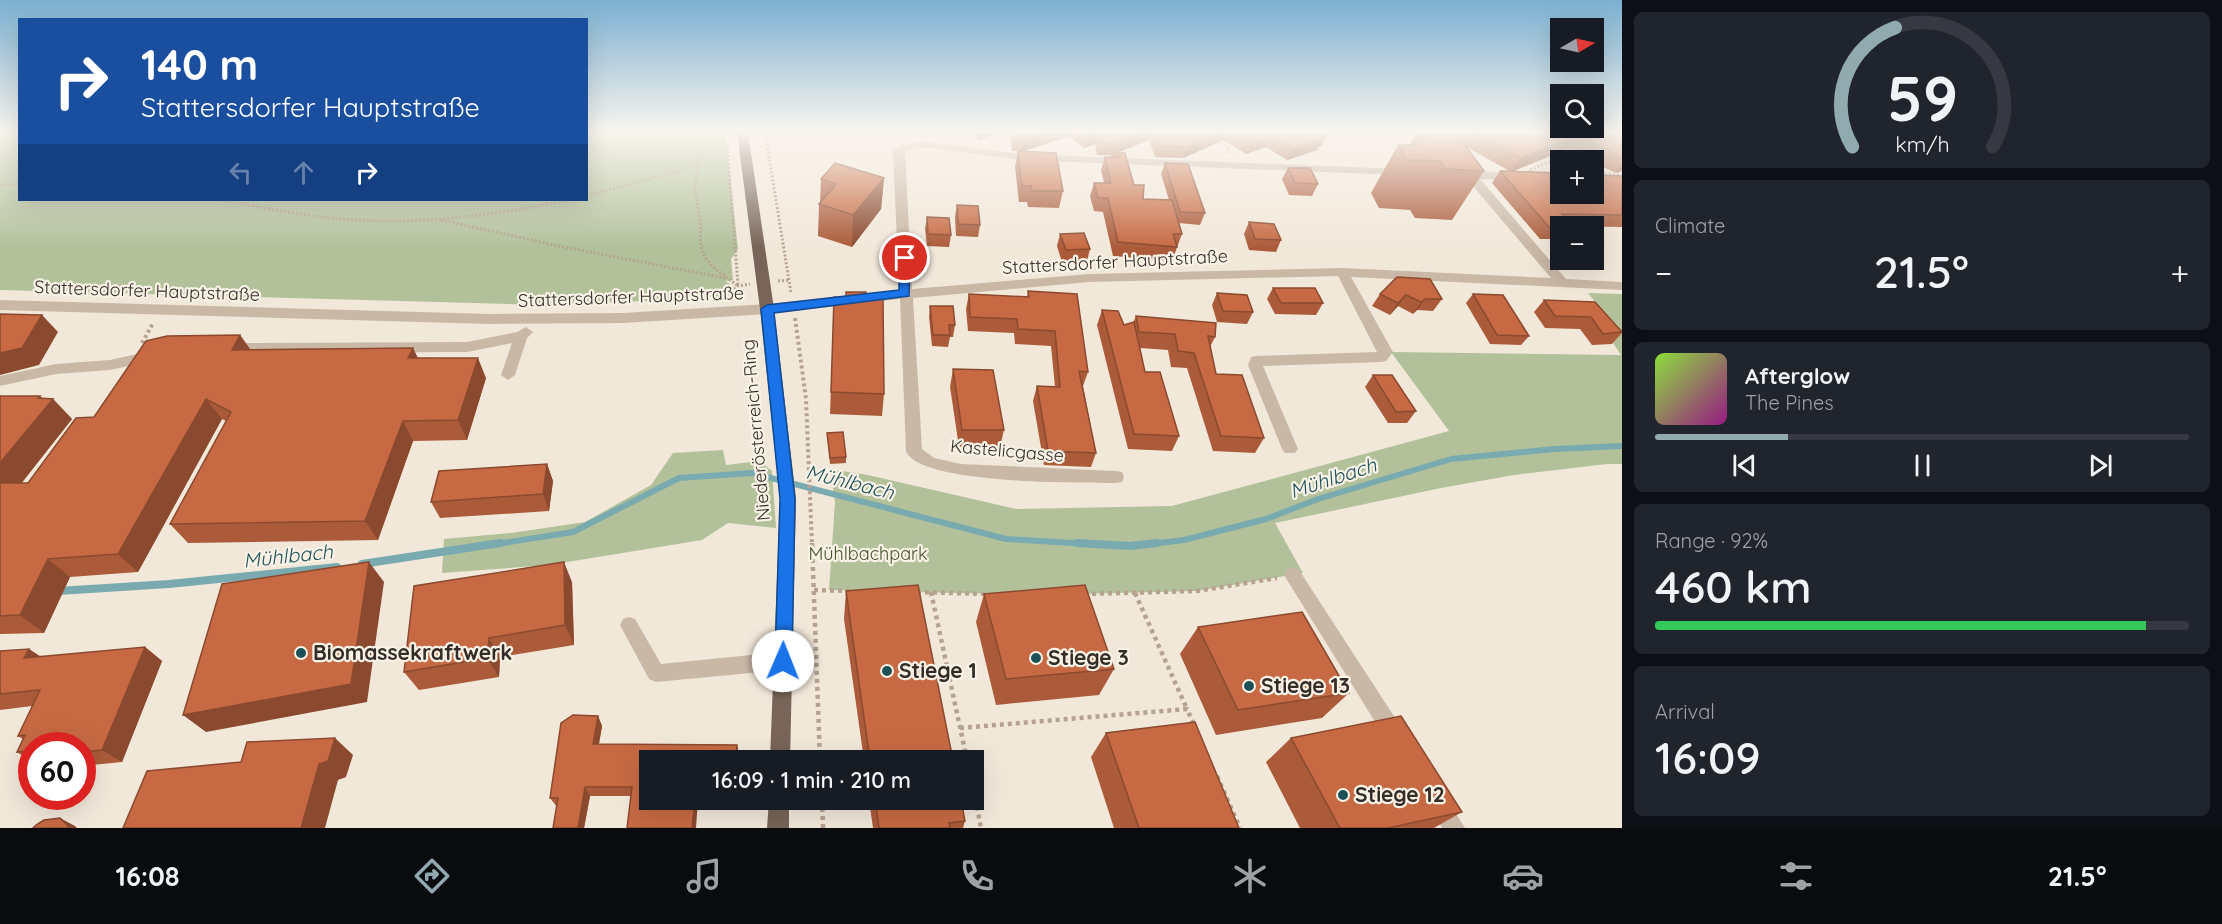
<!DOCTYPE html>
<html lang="en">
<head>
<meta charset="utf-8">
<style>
	:root { --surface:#171b24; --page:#20242c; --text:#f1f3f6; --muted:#9ea1a6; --line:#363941; --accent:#91aaaf }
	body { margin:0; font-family:Quicksand,sans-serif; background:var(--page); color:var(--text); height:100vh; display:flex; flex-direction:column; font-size:22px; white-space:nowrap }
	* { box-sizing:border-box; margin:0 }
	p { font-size:20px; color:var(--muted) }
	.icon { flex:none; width:33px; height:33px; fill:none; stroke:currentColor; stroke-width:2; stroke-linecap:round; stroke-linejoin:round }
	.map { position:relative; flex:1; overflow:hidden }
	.sheet { display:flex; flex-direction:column; gap:12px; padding:12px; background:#0d0f14; width:600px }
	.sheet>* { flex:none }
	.top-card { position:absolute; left:18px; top:18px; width:570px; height:183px; border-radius:0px; box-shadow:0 6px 24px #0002; background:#1a4fa0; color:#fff; overflow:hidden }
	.needle { width:39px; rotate:81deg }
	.fabs { position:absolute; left:1550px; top:18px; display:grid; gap:12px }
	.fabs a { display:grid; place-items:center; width:54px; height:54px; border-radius:0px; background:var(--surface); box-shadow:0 6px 24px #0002; font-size:30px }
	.speed { position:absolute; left:18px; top:732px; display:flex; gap:12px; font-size:30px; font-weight:700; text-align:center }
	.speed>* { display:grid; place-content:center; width:78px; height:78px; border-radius:50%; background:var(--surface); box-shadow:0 6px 24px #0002; line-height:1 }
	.speed .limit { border:9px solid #d22; background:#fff; color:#111 }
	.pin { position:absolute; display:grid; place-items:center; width:51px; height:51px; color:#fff; margin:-26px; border:3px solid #fff; border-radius:50%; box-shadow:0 2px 6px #0007 }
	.me { position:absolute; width:66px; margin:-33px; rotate:1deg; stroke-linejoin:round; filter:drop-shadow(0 0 4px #0008) }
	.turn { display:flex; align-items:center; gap:21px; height:126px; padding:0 24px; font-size:27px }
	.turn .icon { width:78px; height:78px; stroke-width:2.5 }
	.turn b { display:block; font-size:42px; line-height:51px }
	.lanes { display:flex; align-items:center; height:57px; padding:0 24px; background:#0003; justify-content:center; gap:30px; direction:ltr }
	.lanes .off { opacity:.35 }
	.big { font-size:45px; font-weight:600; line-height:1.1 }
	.sheet .widget { flex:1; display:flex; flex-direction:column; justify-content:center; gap:9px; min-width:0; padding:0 21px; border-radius:9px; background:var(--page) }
	.sheet .dial { align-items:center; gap:0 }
	.dial svg { height:156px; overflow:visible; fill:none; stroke:var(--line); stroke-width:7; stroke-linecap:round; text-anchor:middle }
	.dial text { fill:var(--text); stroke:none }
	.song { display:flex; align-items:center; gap:18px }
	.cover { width:72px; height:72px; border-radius:9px; background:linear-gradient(135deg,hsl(90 70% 55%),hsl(310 70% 35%)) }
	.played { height:6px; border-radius:3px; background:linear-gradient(90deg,var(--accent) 25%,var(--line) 25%) }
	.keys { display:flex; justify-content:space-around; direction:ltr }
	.heat { display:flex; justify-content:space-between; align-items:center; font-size:33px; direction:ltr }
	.charge { height:9px; border-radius:4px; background:linear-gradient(90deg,#34c759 92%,var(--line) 0) }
	.trip { position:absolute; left:639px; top:750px; width:345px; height:60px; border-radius:0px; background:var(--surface); box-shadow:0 6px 24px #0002; font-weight:600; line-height:60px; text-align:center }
	.menu { display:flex; height:96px; justify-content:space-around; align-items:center; background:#090b0e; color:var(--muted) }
	.menu .icon { width:42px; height:42px }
	.menu .on { color:var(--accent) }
	.menu b { font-size:27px; color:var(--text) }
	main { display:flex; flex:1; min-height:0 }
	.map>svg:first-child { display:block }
</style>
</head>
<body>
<main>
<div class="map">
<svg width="1622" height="828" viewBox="0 0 1622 828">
	<rect width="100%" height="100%" fill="#f2e8da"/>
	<!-- green -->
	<path fill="#b2c19a" d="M0 132H19L20 200H586L587 132H725L738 249 731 259 733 280 725 281 733 286 722 296 696 299 543 305 0 290Z
		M1588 293 1622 294V464H1607L1514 475 1441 488 1275 523 1303 573 1197 591 1039 595 829 590 835 502 830 469 868 475 1016 509 1172 506 1449 431 1391 352 1621 355 1600 323 1611 322Z
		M723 450 726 465 759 461 772 471 776 528 728 523 702 540 549 565 442 573 444 539 511 533 585 522 651 485 673 453Z"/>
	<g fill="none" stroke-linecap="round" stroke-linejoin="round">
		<!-- stream-far1 -->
		<path stroke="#79aaaf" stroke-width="6" d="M490 545 573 532 679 478 752 473 1006 539 1104 545
			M1143 545 1184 540 1266 519 1318 499 1451 459 1555 449 1622 446"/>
		<!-- stream -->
		<path stroke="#79aaaf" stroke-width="8" d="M1077 543 1130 546 1157 543
			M362 564 500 543
			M58 591 169 584 337 567"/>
		<!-- path-far2 -->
		<path stroke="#b6a290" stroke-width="3" stroke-dasharray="2 2" stroke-linecap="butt" d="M702 132 695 189 701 224 700 242 704 256 713 267 738 286
			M765 132 791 293
			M1225 132 1226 146 1230 154
			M958 135 967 132
			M1322 140 1342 132
			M727 143 738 285
			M1530 170 1576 151
			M1528 172 1560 173
			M1593 174 1622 175
			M0 185 20 184
			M586 196 675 172 698 163
			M221 200C266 208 311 218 357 220 429 224 500 214 571 200
			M441 220 559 246 725 278
			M778 281 789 280
			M725 297 738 286 750 284"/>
		<!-- path-far1 -->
		<path stroke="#b6a290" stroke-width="4" stroke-dasharray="3 3" stroke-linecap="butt" d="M795 318 806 399 812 545
			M142 343 153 323"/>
		<!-- path -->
		<path stroke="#b6a290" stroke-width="4.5" stroke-dasharray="4 4" stroke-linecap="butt" d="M812 543 820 760
			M814 590 855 591
			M917 592 987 594
			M931 592 967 760
			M1135 593 1187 709
			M1084 594 1197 591 1277 578
			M960 728 1187 709 1194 725
			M1217 776 1240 828
			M974 791 981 828
			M822 800 823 828"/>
		<!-- minor -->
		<path fill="#cab8a6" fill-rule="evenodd" d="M921 141 1021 154 1401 169 1407 172 1401 175 1021 160 921 147 905 152 912 289 1089 274 1342 268 1551 278 1467 179 1457 177 1455 175C1463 169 1507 172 1519 175L1521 177 1515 180 1480 179 1566 279 1622 282V290L1351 277 1393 352 1386 361 1381 362 1263 366 1298 449 1295 453H1285L1282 449 1248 365 1251 357 1256 356 1377 352 1338 276 1089 282 913 298 922 449 934 458 961 464 1116 471 1122 472 1124 477 1122 482 1116 483C1077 482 924 485 906 452L900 299 767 314 623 323 490 324 0 310V300L490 314 623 313 767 304 899 290 893 150 901 145Z
			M526 327 533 332 527 338 515 375 508 380 501 375 512 343 467 352 231 353 224 348 231 343 467 342 517 332Z
			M151 351 156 352 158 356 156 360 110 370 56 374 0 386V376L56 364 110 360Z
			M1293 567 1299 570 1401 727 1404 734 1401 741 1394 744 1387 741 1287 580 1284 575 1287 570Z
			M629 617 635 619 661 664 783 652 790 655 792 661 790 667 783 670 656 682 649 679 620 625 623 619Z
			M1438 793 1445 796 1465 828H1442L1428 803 1431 796Z"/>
		<!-- major -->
		<path fill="#786458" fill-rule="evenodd" d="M737 132H748L774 309 796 499 790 760H770L780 499 760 309Z
			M769 800H789V828H767Z"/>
	</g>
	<!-- wall -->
	<path fill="#ab5b3a" d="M969 132H1001L979 140Z
		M1010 132H1337L1326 137 1322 145 1319 146 1317 150 1287 160 1266 147 1246 154 1224 140 1183 158 1155 157 1149 140 1119 152 1134 185 1143 199 1169 200 1161 174 1165 163 1205 213 1200 225 1179 223 1182 234 1172 261 1113 256 1103 212 1094 211 1090 196 1094 183H1104L1101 170 1105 157H1111V155H1097L1095 144 1084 148 1069 136 1022 151 1063 191 1059 208 1028 207 1027 202H1019L1015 167 1018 151H1012Z
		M1422 132H1622V171L1616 173 1593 162V160H1590L1567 149 1511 172 1622 176V227L1560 226V239H1540L1492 183 1500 171 1511 172 1467 147 1484 171 1452 220 1415 218 1410 210 1379 208 1371 193 1398 145H1410L1415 135Z
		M1288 168 1318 184 1312 196 1289 195 1282 179Z
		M884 178 881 209 852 247 818 236 819 204 820 202 821 179Z
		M957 205 980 225 978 237 956 236 955 217Z
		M927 217 951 235 949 247 927 246 925 229Z
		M1249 222 1281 240 1276 252 1249 250 1244 234Z
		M1060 234 1090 249 1087 261 1062 262 1057 246Z
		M1397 277 1442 299 1433 311 1417 310 1413 314 1398 306 1390 315 1372 306 1380 294Z
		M1273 288 1323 303 1316 315 1275 314 1267 299Z
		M1028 291 1088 372 1083 386 1096 453 1091 467 1044 465 1033 401 1037 386 1055 387 1051 346 1015 344 1014 333 968 331 966 309 969 294 1027 297Z
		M1217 293 1253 312 1247 324 1217 322 1212 305Z
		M1473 294 1529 336 1521 345 1490 344 1466 303Z
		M834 297H866L884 394 882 416 830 414Z
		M1544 300 1595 302 1622 331V333L1612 344 1592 345 1580 329 1545 328 1534 312Z
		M930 306 955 325 953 337H950L948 347 932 346 929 317Z
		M1102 310 1124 325 1133 323 1136 316 1215 337 1210 347 1216 374 1264 438 1255 453 1213 451 1187 368 1171 367 1168 350 1140 348 1145 372 1179 436 1172 451 1128 449 1097 325Z
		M240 335 250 349 413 348 418 358 486 378 467 440 413 441 378 540 188 543 170 524 226 421 222 419 138 572 70 577 44 633 0 634V396H40L42 398 53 399 72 419 21 483H28L94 417Z
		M953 369 1004 430 1000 447H959L950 387Z
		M1373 375 1416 411 1407 423H1388L1365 387Z
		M827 433 846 457V463L830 464Z
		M547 464 553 481 549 511 440 518 431 502Z
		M572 582 574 645 500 657 499 677 419 690 404 672Z
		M846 591 953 760H864L844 619Z
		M984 594 1114 669 1099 695 996 705 976 622Z
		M1198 627 1349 693 1322 718 1216 735 1180 654Z
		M145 647 162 661 122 762 82 766V746H32V762L17 752 23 739 18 736 32 706 0 710V694L29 649 40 657Z
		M598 716 602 726 599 744 737 745 739 755V760H650L631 796H590L584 828H553L557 807 550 798Z
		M1106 733 1239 828H1114L1091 757Z
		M1291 738 1462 812 1434 828H1300L1266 762Z
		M869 800H961L965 821 963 828H873Z"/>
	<!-- shaded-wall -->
	<path fill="#8b4a2f" d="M980 132H1001L979 140Z
		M1048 132H1070L1069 136 1021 152 1024 140Z
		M1143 132H1152L1149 140 1119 152 1121 144V141Z
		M1220 132H1227L1224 140 1183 158 1187 147Z
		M1318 132H1337L1326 137 1322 145 1319 146 1317 150 1287 160 1292 149Z
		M1098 133 1095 144 1084 148 1087 136Z
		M1476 133 1467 147 1439 149Z
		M1578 135 1567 149 1511 172 1521 158Z
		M1271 136 1266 147 1246 154 1251 143Z
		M1622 165V171L1616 173Z
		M884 178 881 209 852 247 853 215Z
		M1406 295 1398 306 1390 315 1398 303Z
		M1425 299 1417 310 1413 314 1421 302Z
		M42 315 58 332 39 365 0 375V353Z
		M240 335 254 355 232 350Z
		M413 348 422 368 408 358Z
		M478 358 486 378 467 440 458 420Z
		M40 396 48 405 53 399 72 419 6 503 0 498V463Z
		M206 399 222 419 138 572 118 554Z
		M403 421 413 441 378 540 365 521Z
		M547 464 553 481 549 511 543 494Z
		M48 559 70 577 44 633 20 615Z
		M369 562 384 582 367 702 206 732 183 715Z
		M564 562 572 582 574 645 565 625Z
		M489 638 500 657 499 677 487 658Z
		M145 647 162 661 122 762 102 750Z
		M29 649 49 662 24 658Z
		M598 716 602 726 597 754 593 744Z
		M335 738 353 755 346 777 338 780 325 828H301L319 764Z
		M737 745 739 755V760H736Z
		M585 787 590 796 584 828H578Z
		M695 800H698L696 828H692Z
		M60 818 75 826 77 828H68Z"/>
	<!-- building -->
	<path fill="#c76a43" stroke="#8b4a2f" stroke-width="1.5" d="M1014 132H1048L1024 140 1015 139Z
		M1083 132H1143L1121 141V144L1100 143 1098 133 1087 136Z
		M1154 132H1220L1187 147 1159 146Z
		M1235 132H1325L1327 134 1319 137 1322 139 1292 149 1271 136 1251 143Z
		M1422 132H1622V157L1578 135 1521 158 1476 133 1458 141 1425 140 1415 135Z
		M1413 140 1462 141 1484 171 1445 169 1440 161 1407 160 1398 145H1416Z
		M1018 151 1056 153 1063 191H1032L1031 186H1022Z
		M1112 152 1125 153 1134 185H1144L1143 199 1172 200 1182 234H1173L1177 247 1118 242 1108 198H1098L1094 183H1111L1105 157H1119Z
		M835 163 884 178 853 215 819 204 836 184 821 179Z
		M1165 163 1188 164 1205 213 1180 212Z
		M1288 168H1310L1318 184 1295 183Z
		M1500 171 1560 173V194H1593V175L1622 176V215L1562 214 1574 226 1549 227Z
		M957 205 978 206 980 225 958 224Z
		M927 217 949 218 951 235 928 234Z
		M1249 222 1274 224 1281 240 1255 239Z
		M1084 233 1090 249 1066 250 1060 234Z
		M1397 277 1430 279 1442 299H1425L1421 302 1406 295 1398 303 1380 294Z
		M1273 288H1315L1323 303H1281Z
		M1028 291 1077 294 1088 372 1079 371 1096 453 1048 451 1037 386 1060 387 1055 331 1018 329 1017 319 970 317 969 294 1029 297Z
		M846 292H866V297L883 298 884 394 831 392 834 297 846 298Z
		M1217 293 1247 295 1253 312 1223 311Z
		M1473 294 1503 295 1529 336 1497 335Z
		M1544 300 1595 302 1622 332 1603 334 1591 317 1555 316Z
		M930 306H953L955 325H949L950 335H933Z
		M1102 310 1118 311 1124 325 1134 322 1145 372H1160L1179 436 1134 434Z
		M0 314 42 315 22 348 0 353Z
		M1136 316 1216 323 1215 337 1208 336 1216 374 1242 375 1264 438 1221 436 1194 353 1178 351 1175 334 1139 332Z
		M240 335 232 350 413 348 408 358H478L458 420 403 421 365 521 170 524 231 412 206 399 118 554 48 559 20 615 0 616V483H28L76 418 94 417 146 341 167 336Z
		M953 369 993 370 1004 430H962Z
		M1373 375H1392L1416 411 1396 412Z
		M0 396H40L38 398 53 399 0 463Z
		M843 432 846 457 830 458 827 433Z
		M547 464 543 494 431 502 439 471Z
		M369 562 351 684 183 715 222 584Z
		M564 562 565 625 489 638 487 658 404 672 414 586Z
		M918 585 953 760H870L846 591Z
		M1085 585 1114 669 1006 679 984 594Z
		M1302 612 1349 693 1238 710 1198 627Z
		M145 647 102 750 82 752V746H32V757L24 758 27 751 17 752 25 735 18 736 40 690 0 694V651L29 649 24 658Z
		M573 715 598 716 593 744 737 745 736 760H650V800H695L692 828H627L632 787H585L578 828H553L558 798H550L561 723Z
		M1401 716 1462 812 1388 828H1340L1291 738Z
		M1195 722 1239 828H1139L1106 733Z
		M335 738 328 761 319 764 301 828H123L147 771 241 762 247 742Z
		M875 800H961L965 821 949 823 950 828H879Z
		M60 818 68 826V828H33L36 825 44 820Z"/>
	<!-- sky -->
	<linearGradient id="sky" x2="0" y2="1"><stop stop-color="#7bb0d1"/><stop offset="0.53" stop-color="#f9f5ee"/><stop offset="1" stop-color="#f9f5ee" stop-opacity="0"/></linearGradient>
	<rect width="1622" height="248" fill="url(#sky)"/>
	<!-- route -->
	<path fill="#1a73e8" stroke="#114b97" stroke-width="1.5" d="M905 254 910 258 909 296 774 313 795 499 792 661 789 667 783 669 777 667 775 661 780 499 761 309 767 305 899 290V258Z"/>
	<!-- markers -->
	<g fill="#1c5158" stroke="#f9f2e6" stroke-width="2">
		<circle cx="301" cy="653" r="6"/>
		<circle cx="1036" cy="658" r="6"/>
		<circle cx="887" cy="671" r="6"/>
		<circle cx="1249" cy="686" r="6"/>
		<circle cx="1343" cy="795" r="6"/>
	</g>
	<g text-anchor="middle" stroke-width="4.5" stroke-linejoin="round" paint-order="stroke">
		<!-- street labels -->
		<g font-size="18" fill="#362c27" stroke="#f9f2e6">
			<text transform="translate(1115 262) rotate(-3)" y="6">Stattersdorfer Hauptstraße</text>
			<text transform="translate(147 291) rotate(2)" y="6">Stattersdorfer Hauptstraße</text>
			<text transform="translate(631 297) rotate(-2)" y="6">Stattersdorfer Hauptstraße</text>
			<text transform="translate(756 430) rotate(-95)" y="6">Niederösterreich-Ring</text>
			<text transform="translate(1007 451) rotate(5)" y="6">Kastelicgasse</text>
		</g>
		<!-- park labels -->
		<g font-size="18" fill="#43542b" stroke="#f9f2e6">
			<text x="868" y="560">Mühlbachpark</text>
		</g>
		<!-- water labels -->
		<g font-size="20" font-style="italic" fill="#1c5158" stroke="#f9f2e6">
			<text transform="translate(1333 478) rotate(-18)" y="7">Mühlbach</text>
			<text transform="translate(850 482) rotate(14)" y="7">Mühlbach</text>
			<text transform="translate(288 556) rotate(-6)" y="7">Mühlbach</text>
		</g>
		<!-- near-poi labels -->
		<g font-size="21" font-weight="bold" fill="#362c27" stroke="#f9f2e6" text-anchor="start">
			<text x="313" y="660">Biomassekraftwerk</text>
			<text x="1048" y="665">Stiege 3</text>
			<text x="899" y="678">Stiege 1</text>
			<text x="1261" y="693">Stiege 13</text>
			<text x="1355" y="802">Stiege 12</text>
		</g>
	</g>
</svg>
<div class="fabs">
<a><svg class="needle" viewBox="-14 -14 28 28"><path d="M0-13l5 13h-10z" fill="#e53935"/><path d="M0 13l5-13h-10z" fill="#9ea1a6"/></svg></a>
<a><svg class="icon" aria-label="search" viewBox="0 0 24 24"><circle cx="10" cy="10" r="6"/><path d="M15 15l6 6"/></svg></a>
<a>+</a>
<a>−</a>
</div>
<div class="speed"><div class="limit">60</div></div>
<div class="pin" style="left:905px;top:258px;background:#d93025"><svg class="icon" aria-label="arrive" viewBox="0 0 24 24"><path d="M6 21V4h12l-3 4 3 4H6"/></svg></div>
<svg class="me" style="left:783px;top:661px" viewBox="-20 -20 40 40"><circle r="19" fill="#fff"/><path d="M0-13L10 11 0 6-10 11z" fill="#1a73e8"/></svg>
<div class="trip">16:09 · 1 min · 210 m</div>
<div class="top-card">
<div class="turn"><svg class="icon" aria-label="right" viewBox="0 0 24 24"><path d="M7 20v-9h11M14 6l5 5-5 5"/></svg><div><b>140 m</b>Stattersdorfer Hauptstraße</div></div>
<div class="lanes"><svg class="icon off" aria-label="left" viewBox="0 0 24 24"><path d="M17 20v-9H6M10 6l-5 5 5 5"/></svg><svg class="icon off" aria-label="ahead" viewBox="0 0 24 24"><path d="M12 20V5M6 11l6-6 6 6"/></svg><svg class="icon" aria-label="right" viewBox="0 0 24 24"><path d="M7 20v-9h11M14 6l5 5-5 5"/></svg></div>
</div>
</div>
<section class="sheet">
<div class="widget dial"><svg viewBox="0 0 100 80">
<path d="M14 69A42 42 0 1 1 86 69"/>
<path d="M14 69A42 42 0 0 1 36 8" stroke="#91aaaf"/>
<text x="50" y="56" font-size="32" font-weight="700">59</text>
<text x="50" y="72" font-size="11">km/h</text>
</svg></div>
<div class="widget"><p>Climate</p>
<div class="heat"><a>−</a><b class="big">21.5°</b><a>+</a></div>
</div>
<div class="widget">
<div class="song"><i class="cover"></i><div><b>Afterglow</b><p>The Pines</p></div></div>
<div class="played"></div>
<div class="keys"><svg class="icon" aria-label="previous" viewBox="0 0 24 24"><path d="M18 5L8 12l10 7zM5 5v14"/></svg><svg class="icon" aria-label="pause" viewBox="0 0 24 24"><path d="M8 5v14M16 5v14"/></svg><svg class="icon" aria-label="next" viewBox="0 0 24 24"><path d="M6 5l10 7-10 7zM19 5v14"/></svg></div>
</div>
<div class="widget"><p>Range · 92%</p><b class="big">460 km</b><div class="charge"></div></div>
<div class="widget"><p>Arrival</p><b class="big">16:09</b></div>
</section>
</main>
<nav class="menu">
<b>16:08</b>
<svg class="icon on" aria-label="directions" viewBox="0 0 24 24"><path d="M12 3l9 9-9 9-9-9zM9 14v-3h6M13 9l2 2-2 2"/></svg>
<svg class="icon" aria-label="music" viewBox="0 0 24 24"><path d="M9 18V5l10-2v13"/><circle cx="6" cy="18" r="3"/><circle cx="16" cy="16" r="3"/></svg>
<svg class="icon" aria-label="phone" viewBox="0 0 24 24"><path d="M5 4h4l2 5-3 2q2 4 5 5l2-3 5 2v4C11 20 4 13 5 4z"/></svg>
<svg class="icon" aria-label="climate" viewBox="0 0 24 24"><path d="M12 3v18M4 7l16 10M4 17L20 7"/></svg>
<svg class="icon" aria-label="car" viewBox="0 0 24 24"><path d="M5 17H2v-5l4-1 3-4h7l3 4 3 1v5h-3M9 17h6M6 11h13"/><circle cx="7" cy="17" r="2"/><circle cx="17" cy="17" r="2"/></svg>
<svg class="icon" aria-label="filters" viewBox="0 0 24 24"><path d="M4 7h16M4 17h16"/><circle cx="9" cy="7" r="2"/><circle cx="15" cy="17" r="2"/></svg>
<b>21.5°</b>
</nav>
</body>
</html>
